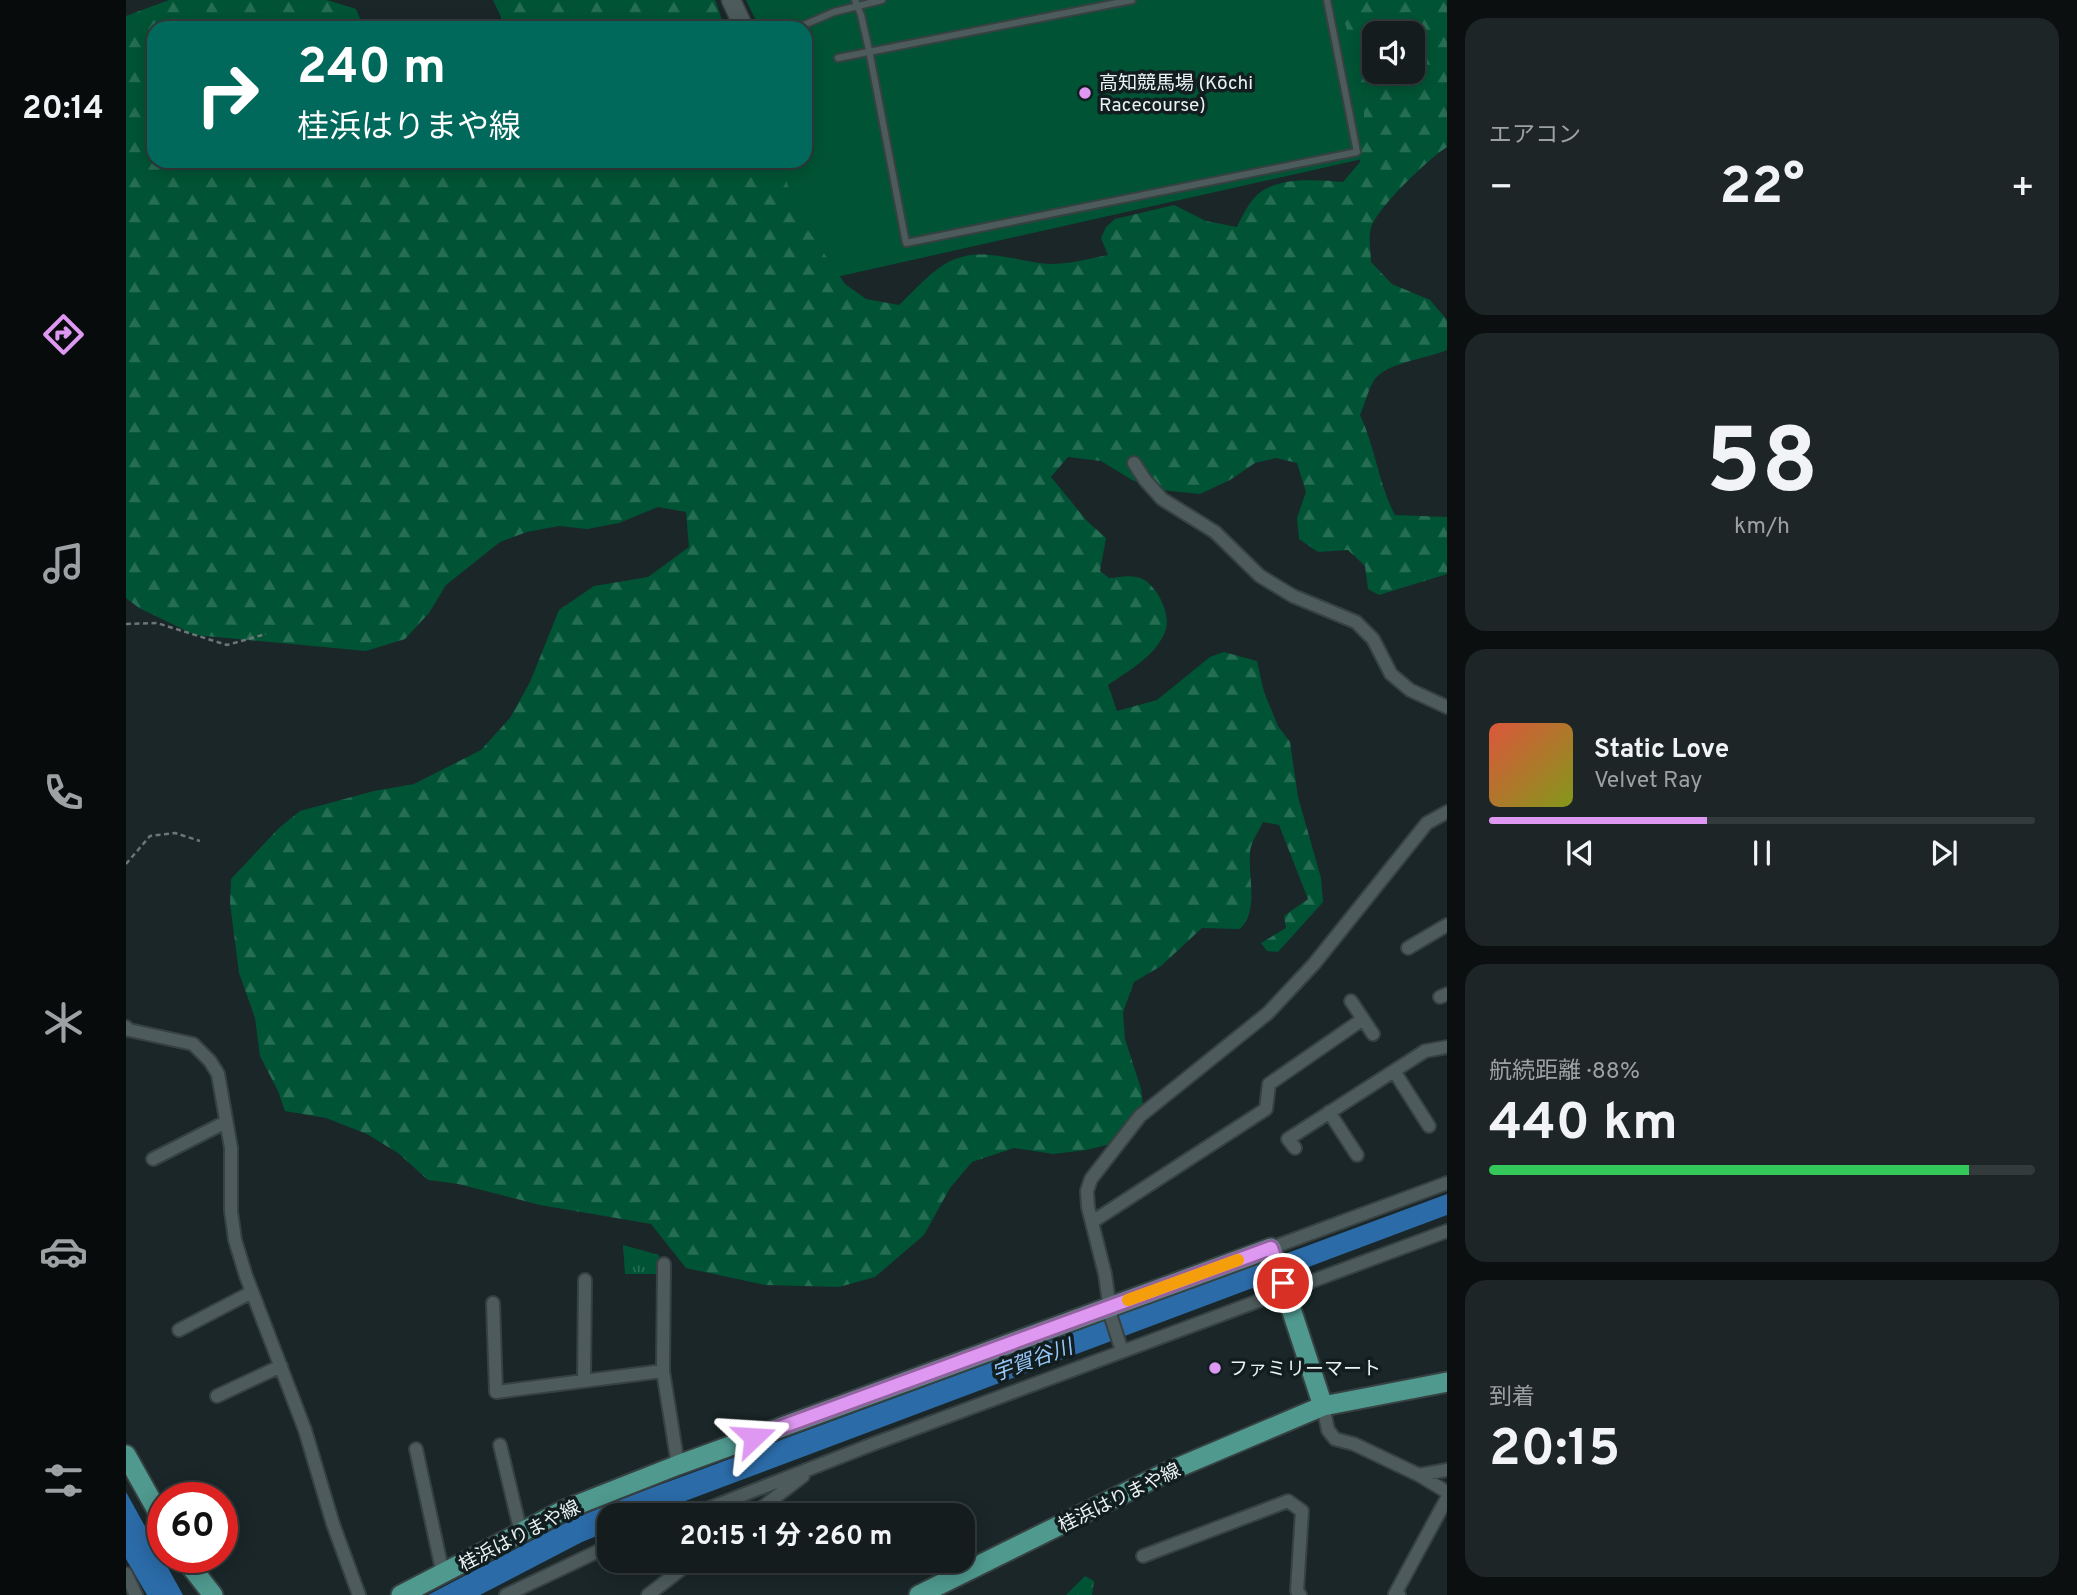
<!DOCTYPE html>
<html lang="ja">
<head>
<meta charset="utf-8">
<style>
	:root { --surface:#141c1e; --page:#1d2527; --text:#f1f3f6; --muted:#9da1a4; --line:#333a3c; --accent:#de98f2 }
	body { margin:0; font-family:Overpass,"Noto Sans JP",sans-serif; background:var(--page); color:var(--text); height:100vh; display:flex; flex-direction:column; font-size:26px; white-space:nowrap }
	* { box-sizing:border-box; margin:0 }
	p { font-size:23px; color:var(--muted) }
	.icon { flex:none; width:38px; height:38px; fill:none; stroke:currentColor; stroke-width:2; stroke-linecap:round; stroke-linejoin:round }
	.map { position:relative; flex:1; overflow:hidden }
	.drawer { display:flex; flex-direction:column; gap:18px; padding:18px; background:#0b0f10; width:630px }
	.drawer>* { flex:none }
	.banner { position:absolute; left:21px; top:21px; width:665px; height:147px; border-radius:21px; box-shadow:0 4px 18px #0003,0 0 0 2px var(--line); background:#00695c; color:#fff; overflow:hidden }
	.buttons { position:absolute; left:1236px; top:21px; display:grid; gap:14px }
	.buttons a { display:grid; place-items:center; width:63px; height:63px; border-radius:14px; background:var(--surface); box-shadow:0 4px 18px #0003,0 0 0 2px var(--line); font-size:35px }
	.speed { position:absolute; left:21px; top:1482px; display:flex; gap:14px; font-size:35px; font-weight:700; text-align:center }
	.speed>* { display:grid; place-content:center; width:91px; height:91px; border-radius:50%; background:var(--surface); box-shadow:0 4px 18px #0003,0 0 0 2px var(--line); line-height:1 }
	.speed .limit { border:10px solid #d22; background:#fff; color:#111 }
	.pin { position:absolute; display:grid; place-items:center; width:60px; height:60px; color:#fff; margin:-30px; border:4px solid #fff; border-radius:50%; box-shadow:0 2px 7px #0007 }
	.me { position:absolute; width:77px; margin:-38px; rotate:70deg; stroke-linejoin:round; filter:drop-shadow(0 0 5px #0008) }
	.turn { display:flex; align-items:center; gap:24px; height:147px; padding:0 35px; font-size:32px }
	.turn .icon { width:91px; height:91px; stroke-width:2.5 }
	.turn b { display:block; font-size:49px; line-height:60px }
	.big { font-size:52px; font-weight:700; line-height:1.1 }
	.drawer .tile { flex:1; display:flex; flex-direction:column; justify-content:center; gap:10px; min-width:0; padding:0 24px; border-radius:21px; background:var(--page) }
	.drawer .dial { align-items:center; gap:0 }
	.dial b { font-size:91px; line-height:1 }
	.song { display:flex; align-items:center; gap:21px }
	.cover { width:84px; height:84px; border-radius:10px; background:linear-gradient(135deg,hsl(10 70% 55%),hsl(70 70% 35%)) }
	.played { height:7px; border-radius:4px; background:linear-gradient(90deg,var(--accent) 40%,var(--line) 40%) }
	.keys { display:flex; justify-content:space-around; direction:ltr }
	.heat { display:flex; justify-content:space-between; align-items:center; font-size:38px; direction:ltr }
	.charge { height:10px; border-radius:5px; background:linear-gradient(90deg,#34c759 88%,var(--line) 0) }
	.trip { position:absolute; left:471px; top:1503px; width:378px; height:70px; border-radius:21px; background:var(--surface); box-shadow:0 4px 18px #0003,0 0 0 2px var(--line); font-weight:700; line-height:70px; text-align:center }
	main { display:flex; flex:1; min-height:0 }
	.tabs { display:flex; flex-direction:column; width:126px; justify-content:space-around; align-items:center; background:#080b0c; color:var(--muted) }
	.tabs .icon { width:49px; height:49px }
	.tabs .current { color:var(--accent) }
	.tabs b { font-size:32px; color:var(--text) }
	.map>svg:first-child { display:block }
</style>
</head>
<body>
<main>
<nav class="tabs">
<b>20:14</b>
<svg class="icon current" aria-label="directions" viewBox="0 0 24 24"><path d="M12 3l9 9-9 9-9-9zM9 14v-3h6M13 9l2 2-2 2"/></svg>
<svg class="icon" aria-label="music" viewBox="0 0 24 24"><path d="M9 18V5l10-2v13"/><circle cx="6" cy="18" r="3"/><circle cx="16" cy="16" r="3"/></svg>
<svg class="icon" aria-label="phone" viewBox="0 0 24 24"><path d="M5 4h4l2 5-3 2q2 4 5 5l2-3 5 2v4C11 20 4 13 5 4z"/></svg>
<svg class="icon" aria-label="climate" viewBox="0 0 24 24"><path d="M12 3v18M4 7l16 10M4 17L20 7"/></svg>
<svg class="icon" aria-label="car" viewBox="0 0 24 24"><path d="M5 17H2v-5l4-1 3-4h7l3 4 3 1v5h-3M9 17h6M6 11h13"/><circle cx="7" cy="17" r="2"/><circle cx="17" cy="17" r="2"/></svg>
<svg class="icon" aria-label="filters" viewBox="0 0 24 24"><path d="M4 7h16M4 17h16"/><circle cx="9" cy="7" r="2"/><circle cx="15" cy="17" r="2"/></svg>
</nav>
<div class="map">
<svg width="1321" height="1595" viewBox="0 0 1321 1595">
	<defs>
		<pattern id="forest-firs" width="22" height="20" patternUnits="userSpaceOnUse" patternTransform="scale(1.75)"><rect width="22" height="20" fill="#005435"/><path d="M5 1l3.5 6h-7zM16 11l3.5 6h-7z" fill="#256d53"/></pattern>
		<pattern id="park-tufts" width="24" height="20" patternUnits="userSpaceOnUse" patternTransform="scale(1.75)"><rect width="24" height="20" fill="#005435"/><path d="M3 7l-1-3M5 7V3M7 7l1-3M15 17l-1-3M17 17v-4M19 17l1-3" fill="none" stroke="#256d53"/></pattern>
	</defs>
	<rect width="100%" height="100%" fill="#1a2628"/>
	<!-- green -->
	<path fill="#005435" d="M620 0H1233L1241 158 688 282 646 161H679V28H629L631 23Z"/>
	<!-- forest -->
	<path fill="url(#forest-firs)" fill-rule="evenodd" d="M43 0H201L230 9 238 28H28V161H654L671 214 719 284 740 299 773 305C790 289 810 265 832 258 860 248 895 262 923 264 943 264 963 259 982 255L975 238 980 227 989 219 1048 205 1080 221 1111 227C1116 216 1122 204 1131 195 1152 176 1191 180 1217 182L1234 162 1238 132V95L1232 67 1212 0H1321V147C1302 159 1251 208 1245 228 1242 238 1245 252 1245 262L1266 284 1304 300 1321 320V350C1303 358 1260 363 1249 379 1242 389 1239 404 1234 415 1250 449 1252 483 1269 515L1321 517V574L1253 595 1242 589 1239 566 1222 550 1192 552 1173 539 1171 518 1180 492 1171 463 1150 458 1129 463 1104 480 1074 494 1035 490 1006 480 975 461 942 457 925 477 961 521 980 538 974 571 983 578C991 578 1002 575 1010 577 1028 579 1045 612 1040 629 1032 655 1002 671 982 685L991 711 1031 700 1084 657 1098 652 1131 661 1138 692 1152 726 1164 742 1172 797 1195 878 1197 902 1152 952 1141 951 1135 943 1160 928 1158 916 1182 899 1153 825 1137 822C1133 831 1124 843 1124 853 1122 878 1133 910 1114 929L1076 928 1035 966 1008 982 997 1012 999 1039 1015 1089 1019 1121 997 1141 960 1150 927 1154 888 1148 846 1162 824 1188 798 1235 749 1277 713 1287 639 1285 560 1268 525 1224 414 1205 332 1184 302 1180 272 1153 241 1134 200 1118 159 1111 152 1091 134 1056 129 1018 113 973 104 903 105 879 153 828 174 811 248 791 288 784 355 750 384 718 404 682 433 610 468 586 522 577 563 547 560 512 532 507 493 523 461 529 433 526 401 532 374 542 320 585 303 613 279 639 240 651 69 635 13 608 0 598V16ZM1248 33H1286V72H1248Z
		M367 0H589L599 28H375V17Z
		M959 1576 968 1581 966 1595H940Z"/>
	<!-- park -->
	<path fill="url(#park-tufts)" d="M497 1245 533 1255V1274H499Z"/>
	<!-- water -->
	<path fill="#2b6ba8" d="M1321 1194V1215L522 1515 483 1516V1531L456 1542 354 1595H302L447 1519 509 1494Z
		M0 1492 57 1595H21L0 1559Z"/>
	<g fill="none" stroke-linecap="round" stroke-linejoin="round">
		<defs>
			<path id="lane" d="M729 0 735 15 743 50 780 243 1231 152 1201 0
				M671 28 708 12 756 0
				M712 58 1006 0"/>
			<path id="street" d="M1008 463 1019 480 1036 499 1089 532 1134 576 1167 596 1230 622 1247 639 1265 674 1284 690 1321 707
				M1282 948 1321 925
				M1314 997 1321 994
				M1225 1001 1247 1034
				M0 1027 3 1030 67 1044 84 1061 92 1074 105 1148V1211L109 1240 120 1276 179 1430 207 1524 233 1595
				M1268 1071 1303 1126
				M1203 1112 1231 1155
				M1169 1148 1162 1139 1299 1051 1321 1047
				M27 1159 100 1122
				M966 1222 1140 1109 1143 1084 1237 1019
				M1145 1248 1321 1183
				M538 1264 537 1371 552 1465
				M367 1303 370 1392 537 1371
				M53 1330 126 1292
				M996 1351 985 1317 979 1274 962 1207 961 1191 965 1179 1014 1116 1142 1013 1188 964 1301 823 1321 812
				M458 1381 459 1280
				M91 1396 155 1366
				M1197 1406 1202 1430 1209 1439 1228 1444 1293 1475 1321 1492
				M374 1445 395 1533
				M290 1449 317 1574
				M1293 1475 1321 1470
				M563 1516 747 1444 1321 1231
				M625 1516 677 1476
				M1017 1556 1162 1501 1176 1511 1171 1591 1174 1595
				M0 1574 10 1595
				M380 1595 483 1546
				M522 1595 566 1561
				M1273 1595 1269 1594 1321 1498"/>
			<path id="secondary" d="M605 0 618 28"/>
			<path id="primary" d="M0 1455 37 1521
				M58 1558 87 1595
				M275 1595 438 1510 552 1465 1145 1248 1197 1406
				M793 1595 1039 1473 1197 1406 1321 1382"/>
		</defs>
		<!-- lane casing -->
		<use href="#lane" stroke="#374142" stroke-width="10"/>
		<!-- street casing -->
		<use href="#street" stroke="#374142" stroke-width="16"/>
		<!-- secondary casing -->
		<use href="#secondary" stroke="#374142" stroke-width="21"/>
		<!-- primary casing -->
		<use href="#primary" stroke="#374142" stroke-width="23"/>
		<!-- path -->
		<path stroke="#6c7678" stroke-width="2.5" stroke-dasharray="5 3.5" stroke-linecap="butt" d="M0 624 31 623 101 645 140 634
			M0 864 24 836 49 833 74 841"/>
		<!-- lane -->
		<use href="#lane" stroke="#4d5b5c" stroke-width="6"/>
		<!-- street -->
		<use href="#street" stroke="#4d5b5c" stroke-width="12"/>
		<!-- secondary -->
		<use href="#secondary" stroke="#4d5b5c" stroke-width="18"/>
		<!-- primary -->
		<use href="#primary" stroke="#4f998f" stroke-width="19"/>
	</g>
	<g fill="none" stroke-linecap="round" stroke-linejoin="round">
		<defs>
			<path id="route" d="M628 1437 1145 1248 1157 1283"/>
		</defs>
		<!-- route casing -->
		<use href="#route" stroke="#90639d" stroke-width="18"/>
		<!-- route -->
		<use href="#route" stroke="#de98f2" stroke-width="12"/>
		<!-- slow -->
		<path stroke="#f59e0b" stroke-width="12" d="M1002 1300 1112 1260"/>
	</g>
	<!-- markers -->
	<g fill="#de98f2" stroke="#111d1e" stroke-width="2.5">
		<circle cx="959" cy="93" r="7"/>
		<circle cx="1089" cy="1368" r="7"/>
	</g>
	<g text-anchor="middle" stroke-width="7" stroke-linejoin="round" paint-order="stroke">
		<!-- poi labels -->
		<g font-size="19" fill="#eaf2f3" stroke="#111d1e" text-anchor="start">
			<text x="973" y="89">高知競馬場 (Kōchi<tspan x="973" dy="22">Racecourse)</tspan></text>
			<text x="1103" y="1375">ファミリーマート</text>
		</g>
		<!-- street labels -->
		<g font-size="19" fill="#eaf2f3" stroke="#111d1e">
			<text transform="translate(993 1497) rotate(-26)" y="7">桂浜はりまや線</text>
			<text transform="translate(393 1535) rotate(-27)" y="7">桂浜はりまや線</text>
		</g>
		<!-- water labels -->
		<g font-size="21" font-style="italic" fill="#98c8fb" stroke="#111d1e">
			<text transform="translate(906 1360) rotate(-20)" y="7">宇賀谷川</text>
		</g>
	</g>
</svg>
<div class="buttons">
<a><svg class="icon" aria-label="sound" viewBox="0 0 24 24"><path d="M4 9h4l5-4v14l-5-4H4zM17 9q2 3 0 6"/></svg></a>
</div>
<div class="speed"><div class="limit">60</div></div>
<div class="pin" style="left:1157px;top:1283px;background:#d93025"><svg class="icon" aria-label="arrive" viewBox="0 0 24 24"><path d="M6 21V4h12l-3 4 3 4H6"/></svg></div>
<svg class="me" style="left:628px;top:1437px" viewBox="-20 -20 40 40"><path d="M0-17L14 15 0 8-14 15z" fill="#de98f2" stroke="#fff" stroke-width="4"/></svg>
<div class="trip">20:15 · 1 分 · 260 m</div>
<div class="banner">
<div class="turn"><svg class="icon" aria-label="right" viewBox="0 0 24 24"><path d="M7 20v-9h11M14 6l5 5-5 5"/></svg><div><b>240 m</b>桂浜はりまや線</div></div>
</div>
</div>
<section class="drawer">
<div class="tile"><p>エアコン</p>
<div class="heat"><a>−</a><b class="big">22°</b><a>+</a></div>
</div>
<div class="tile dial"><b>58</b><p>km/h</p></div>
<div class="tile">
<div class="song"><i class="cover"></i><div><b>Static Love</b><p>Velvet Ray</p></div></div>
<div class="played"></div>
<div class="keys"><svg class="icon" aria-label="previous" viewBox="0 0 24 24"><path d="M18 5L8 12l10 7zM5 5v14"/></svg><svg class="icon" aria-label="pause" viewBox="0 0 24 24"><path d="M8 5v14M16 5v14"/></svg><svg class="icon" aria-label="next" viewBox="0 0 24 24"><path d="M6 5l10 7-10 7zM19 5v14"/></svg></div>
</div>
<div class="tile"><p>航続距離 · 88%</p><b class="big">440 km</b><div class="charge"></div></div>
<div class="tile"><p>到着</p><b class="big">20:15</b></div>
</section>
</main>
</body>
</html>
